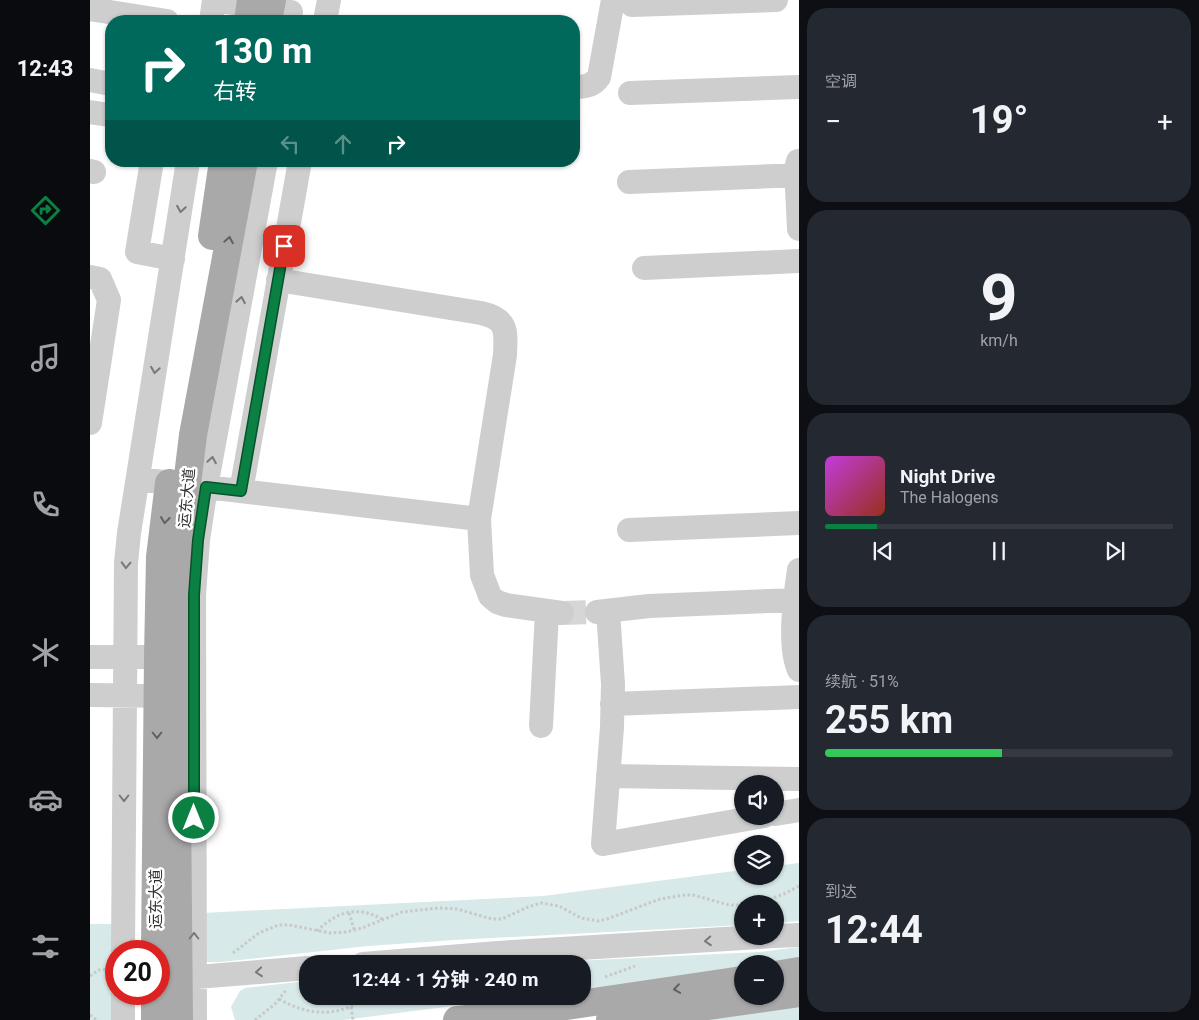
<!DOCTYPE html>
<html lang="zh">
<head>
<meta charset="utf-8">
<style>
	:root { --surface:#171b24; --page:#242831; --text:#f1f3f6; --muted:#9ea1a6; --line:#363941; --accent:#0b8043 }
	body { margin:0; font-family:Roboto,"Noto Sans SC",sans-serif; background:var(--page); color:var(--text); height:100vh; display:flex; flex-direction:column; font-size:19px; white-space:nowrap }
	* { box-sizing:border-box; margin:0 }
	p { font-size:16px; color:var(--muted) }
	.icon { flex:none; width:28px; height:28px; fill:none; stroke:currentColor; stroke-width:2; stroke-linecap:round; stroke-linejoin:round }
	.map { position:relative; flex:1; overflow:hidden }
	.panel { display:flex; flex-direction:column; gap:8px; padding:8px; background:#0d0f14; width:400px }
	.panel>* { flex:none }
	.banner { position:absolute; left:15px; top:15px; width:475px; height:152px; border-radius:20px; box-shadow:0 1px 4px #0004; background:#00695c; color:#fff; overflow:hidden }
	.buttons { position:absolute; left:644px; top:775px; display:grid; gap:10px }
	.buttons a { display:grid; place-items:center; width:50px; height:50px; border-radius:50%; background:var(--surface); box-shadow:0 1px 4px #0004; font-size:25px }
	.speed { position:absolute; left:15px; top:940px; display:flex; gap:10px; font-size:25px; font-weight:700; text-align:center }
	.speed>* { display:grid; place-content:center; width:65px; height:65px; border-radius:50%; background:var(--surface); box-shadow:0 1px 4px #0004; line-height:1 }
	.speed .limit { border:8px solid #d22; background:#fff; color:#111 }
	.pin { position:absolute; display:grid; place-items:center; width:42px; height:42px; color:#fff; margin:-21px; border-radius:10px; box-shadow:0 2px 8px #0006 }
	.me { position:absolute; width:55px; margin:-28px; rotate:0deg; stroke-linejoin:round; filter:drop-shadow(0 0 4px #0008) }
	.turn { display:flex; align-items:center; gap:18px; height:105px; padding:0 25px; font-size:22px }
	.turn .icon { width:65px; height:65px; stroke-width:2.5 }
	.turn b { display:block; font-size:35px; line-height:42px }
	.lanes { display:flex; align-items:center; height:48px; padding:0 25px; background:#0003; justify-content:center; gap:25px; direction:ltr }
	.lanes .off { opacity:.35 }
	.big { font-size:38px; font-weight:700; line-height:1.1 }
	.panel .tile { flex:1; display:flex; flex-direction:column; justify-content:center; gap:8px; min-width:0; padding:0 18px; border-radius:20px; background:var(--page) }
	.panel .dial { align-items:center; gap:0 }
	.dial b { font-size:65px; line-height:1 }
	.song { display:flex; align-items:center; gap:15px }
	.cover { width:60px; height:60px; border-radius:8px; background:linear-gradient(135deg,hsl(290 70% 55%),hsl(10 70% 35%)) }
	.played { height:5px; border-radius:2px; background:linear-gradient(90deg,var(--accent) 15%,var(--line) 15%) }
	.keys { display:flex; justify-content:space-around; direction:ltr }
	.heat { display:flex; justify-content:space-between; align-items:center; font-size:28px; direction:ltr }
	.charge { height:8px; border-radius:4px; background:linear-gradient(90deg,#34c759 51%,var(--line) 0) }
	.trip { position:absolute; left:209px; top:955px; width:292px; height:50px; border-radius:20px; background:var(--surface); box-shadow:0 1px 4px #0004; font-weight:700; line-height:50px; text-align:center }
	main { display:flex; flex:1; min-height:0 }
	.dock { display:flex; flex-direction:column; width:90px; justify-content:space-around; align-items:center; background:#090b0e; color:var(--muted) }
	.dock .icon { width:35px; height:35px }
	.dock .active { color:var(--accent) }
	.dock b { font-size:22px; color:var(--text) }
	.map>svg:first-child { display:block }
</style>
</head>
<body>
<main>
<nav class="dock">
<b>12:43</b>
<svg class="icon active" aria-label="directions" viewBox="0 0 24 24"><path d="M12 3l9 9-9 9-9-9zM9 14v-3h6M13 9l2 2-2 2"/></svg>
<svg class="icon" aria-label="music" viewBox="0 0 24 24"><path d="M9 18V5l10-2v13"/><circle cx="6" cy="18" r="3"/><circle cx="16" cy="16" r="3"/></svg>
<svg class="icon" aria-label="phone" viewBox="0 0 24 24"><path d="M5 4h4l2 5-3 2q2 4 5 5l2-3 5 2v4C11 20 4 13 5 4z"/></svg>
<svg class="icon" aria-label="climate" viewBox="0 0 24 24"><path d="M12 3v18M4 7l16 10M4 17L20 7"/></svg>
<svg class="icon" aria-label="car" viewBox="0 0 24 24"><path d="M5 17H2v-5l4-1 3-4h7l3 4 3 1v5h-3M9 17h6M6 11h13"/><circle cx="7" cy="17" r="2"/><circle cx="17" cy="17" r="2"/></svg>
<svg class="icon" aria-label="filters" viewBox="0 0 24 24"><path d="M4 7h16M4 17h16"/><circle cx="9" cy="7" r="2"/><circle cx="15" cy="17" r="2"/></svg>
</nav>
<div class="map">
<svg width="709" height="1020" viewBox="0 0 709 1020">
	<rect width="100%" height="100%" fill="#fff"/>
	<!-- green -->
	<path fill="#d7e9e8" d="M709 863V921L685 923V904H652V925L364 940 278 946 131 962H115L113 913 453 896 652 870V876H685V866Z
		M0 924H26L23 1020H0Z
		M709 947V961L685 964H652V969L493 990 492 964H423L669 952Z
		M217 981 218 996H442L253 1020H145L141 1007 150 991 155 988Z
		M709 1006V1020H597Z"/>
	<g fill="none" stroke-linecap="round" stroke-linejoin="round">
		<!-- minor-tunnel -->
		<path stroke="#d6d6d6" stroke-width="24" stroke-dasharray="24 12" stroke-linecap="butt" d="M472 613 507 612"/>
		<!-- path -->
		<path stroke="#c8c8c8" stroke-width="3" stroke-dasharray="2.5 2.5" stroke-linecap="butt" d="M665 904 694 894 709 886
			M259 913 264 929
			M227 931C247 912 266 905 292 919
			M143 953 169 933 188 925H199L240 933 256 932 272 928 312 912 349 908 367 909 402 919H412L438 907 451 903 469 906 491 918 508 921 517 919 570 899 595 895H603L639 905H652
			M0 976 9 970 23 969
			M515 977 545 966
			M492 979 502 978
			M189 999C220 1017 250 1017 280 996
			M261 1007 263 1020
			M0 1015 7 1020
			M165 1020 185 1004 197 989"/>
		<!-- minor -->
		<path stroke="#cecece" stroke-width="24" d="M124 0 201 12
			M542 5 686 0
			M0 9 77 21
			M121 21 124 0
			M235 21 239 0
			M0 80 21 84
			M484 87C494 87 503 86 509 77L523 0
			M540 93 709 87
			M0 112 19 115
			M62 161 47 252 83 259
			M708 161 706 168 709 229
			M0 171 4 172
			M539 182 709 175
			M554 268 709 261
			M0 277 10 279 19 300 0 423
			M188 280 391 313C418 319 416 331 415 355L389 519 392 575 400 596 407 602 416 605 472 613
			M48 479 389 519
			M151 491 210 161
			M539 530 709 523
			M709 570C705 596 698 646 709 670
			M518 611 523 684 522 727 513 844 674 816
			M507 612 559 606 705 600
			M0 657H85
			M0 695 86 696
			M522 704 709 697
			M451 726 457 612
			M518 776 709 779
			M685 814 709 810
			M685 936 709 935
			M33 951 36 563 39 533 98 161
			M273 964 408 953 684 936
			M69 980 218 968
			M33 1020V994
			M105 1020 104 595 108 540 116 487 176 161"/>
		<!-- major -->
		<path stroke="#a9a9a9" stroke-width="28" d="M158 21 161 0
			M178 21 182 0
			M122 236 133 161
			M65 951 68 657 70 557 79 483
			M685 975 709 971
			M65 1020V994
			M89 1020 86 696 95 501 103 435 154 161
			M367 1020 429 1013 652 980
			M520 1020 709 993"/>
	</g>
	<!-- one-way arrows -->
	<defs><path id="oneway-chevron" d="M-2-3.5L2.5 0L-2 3.5" fill="none" stroke-width="1.6" stroke-linecap="round" stroke-linejoin="round" transform="scale(1.25)"/></defs>
	<g stroke="#787878">
		<use href="#oneway-chevron" transform="translate(91 209) rotate(99)"/>
		<use href="#oneway-chevron" transform="translate(151 300) rotate(-80)"/>
		<use href="#oneway-chevron" transform="translate(65 370) rotate(99)"/>
		<use href="#oneway-chevron" transform="translate(122 460) rotate(-80)"/>
		<use href="#oneway-chevron" transform="translate(36 565) rotate(92)"/>
		<use href="#oneway-chevron" transform="translate(34 798) rotate(90)"/>
		<use href="#oneway-chevron" transform="translate(104 936) rotate(-90)"/>
		<use href="#oneway-chevron" transform="translate(618 941) rotate(176)"/>
		<use href="#oneway-chevron" transform="translate(169 972) rotate(175)"/>
	</g>
	<g stroke="#616161">
		<use href="#oneway-chevron" transform="translate(139 240) rotate(-80)"/>
		<use href="#oneway-chevron" transform="translate(75 520) rotate(97)"/>
		<use href="#oneway-chevron" transform="translate(67 735) rotate(90)"/>
		<use href="#oneway-chevron" transform="translate(587 989) rotate(172)"/>
	</g>
	<g fill="none" stroke-linecap="round" stroke-linejoin="round">
		<defs>
			<path id="route" d="M104 818V595L108 540 116 487 151 491 194 246"/>
		</defs>
		<!-- route casing -->
		<use href="#route" stroke="#07532c" stroke-width="12"/>
		<!-- route -->
		<use href="#route" stroke="#0b8043" stroke-width="9"/>
	</g>
	<g text-anchor="middle" stroke-width="5" stroke-linejoin="round" paint-order="stroke">
		<!-- street labels -->
		<g font-size="15" fill="#313131" stroke="#fff">
			<text transform="translate(97 498) rotate(-85)" y="5">运东大道</text>
			<text transform="translate(66 899) rotate(-90)" y="5">运东大道</text>
		</g>
	</g>
</svg>
<div class="buttons">
<a><svg class="icon" aria-label="sound" viewBox="0 0 24 24"><path d="M4 9h4l5-4v14l-5-4H4zM17 9q2 3 0 6"/></svg></a>
<a><svg class="icon" aria-label="layers" viewBox="0 0 24 24"><path d="M12 4l9 5-9 5-9-5zM3 14l9 5 9-5"/></svg></a>
<a>+</a>
<a>−</a>
</div>
<div class="speed"><div class="limit">20</div></div>
<div class="pin" style="left:194px;top:246px;background:#d93025"><svg class="icon" aria-label="arrive" viewBox="0 0 24 24"><path d="M6 21V4h12l-3 4 3 4H6"/></svg></div>
<svg class="me" style="left:104px;top:818px" viewBox="-20 -20 40 40"><circle r="17" fill="#0b8043" stroke="#fff" stroke-width="3"/><path d="M0-11L8 9 0 5-8 9z" fill="#fff"/></svg>
<div class="trip">12:44 · 1 分钟 · 240 m</div>
<div class="banner">
<div class="turn"><svg class="icon" aria-label="right" viewBox="0 0 24 24"><path d="M7 20v-9h11M14 6l5 5-5 5"/></svg><div><b>130 m</b>右转</div></div>
<div class="lanes"><svg class="icon off" aria-label="left" viewBox="0 0 24 24"><path d="M17 20v-9H6M10 6l-5 5 5 5"/></svg><svg class="icon off" aria-label="ahead" viewBox="0 0 24 24"><path d="M12 20V5M6 11l6-6 6 6"/></svg><svg class="icon" aria-label="right" viewBox="0 0 24 24"><path d="M7 20v-9h11M14 6l5 5-5 5"/></svg></div>
</div>
</div>
<section class="panel">
<div class="tile"><p>空调</p>
<div class="heat"><a>−</a><b class="big">19°</b><a>+</a></div>
</div>
<div class="tile dial"><b>9</b><p>km/h</p></div>
<div class="tile">
<div class="song"><i class="cover"></i><div><b>Night Drive</b><p>The Halogens</p></div></div>
<div class="played"></div>
<div class="keys"><svg class="icon" aria-label="previous" viewBox="0 0 24 24"><path d="M18 5L8 12l10 7zM5 5v14"/></svg><svg class="icon" aria-label="pause" viewBox="0 0 24 24"><path d="M8 5v14M16 5v14"/></svg><svg class="icon" aria-label="next" viewBox="0 0 24 24"><path d="M6 5l10 7-10 7zM19 5v14"/></svg></div>
</div>
<div class="tile"><p>续航 · 51%</p><b class="big">255 km</b><div class="charge"></div></div>
<div class="tile"><p>到达</p><b class="big">12:44</b></div>
</section>
</main>
</body>
</html>
